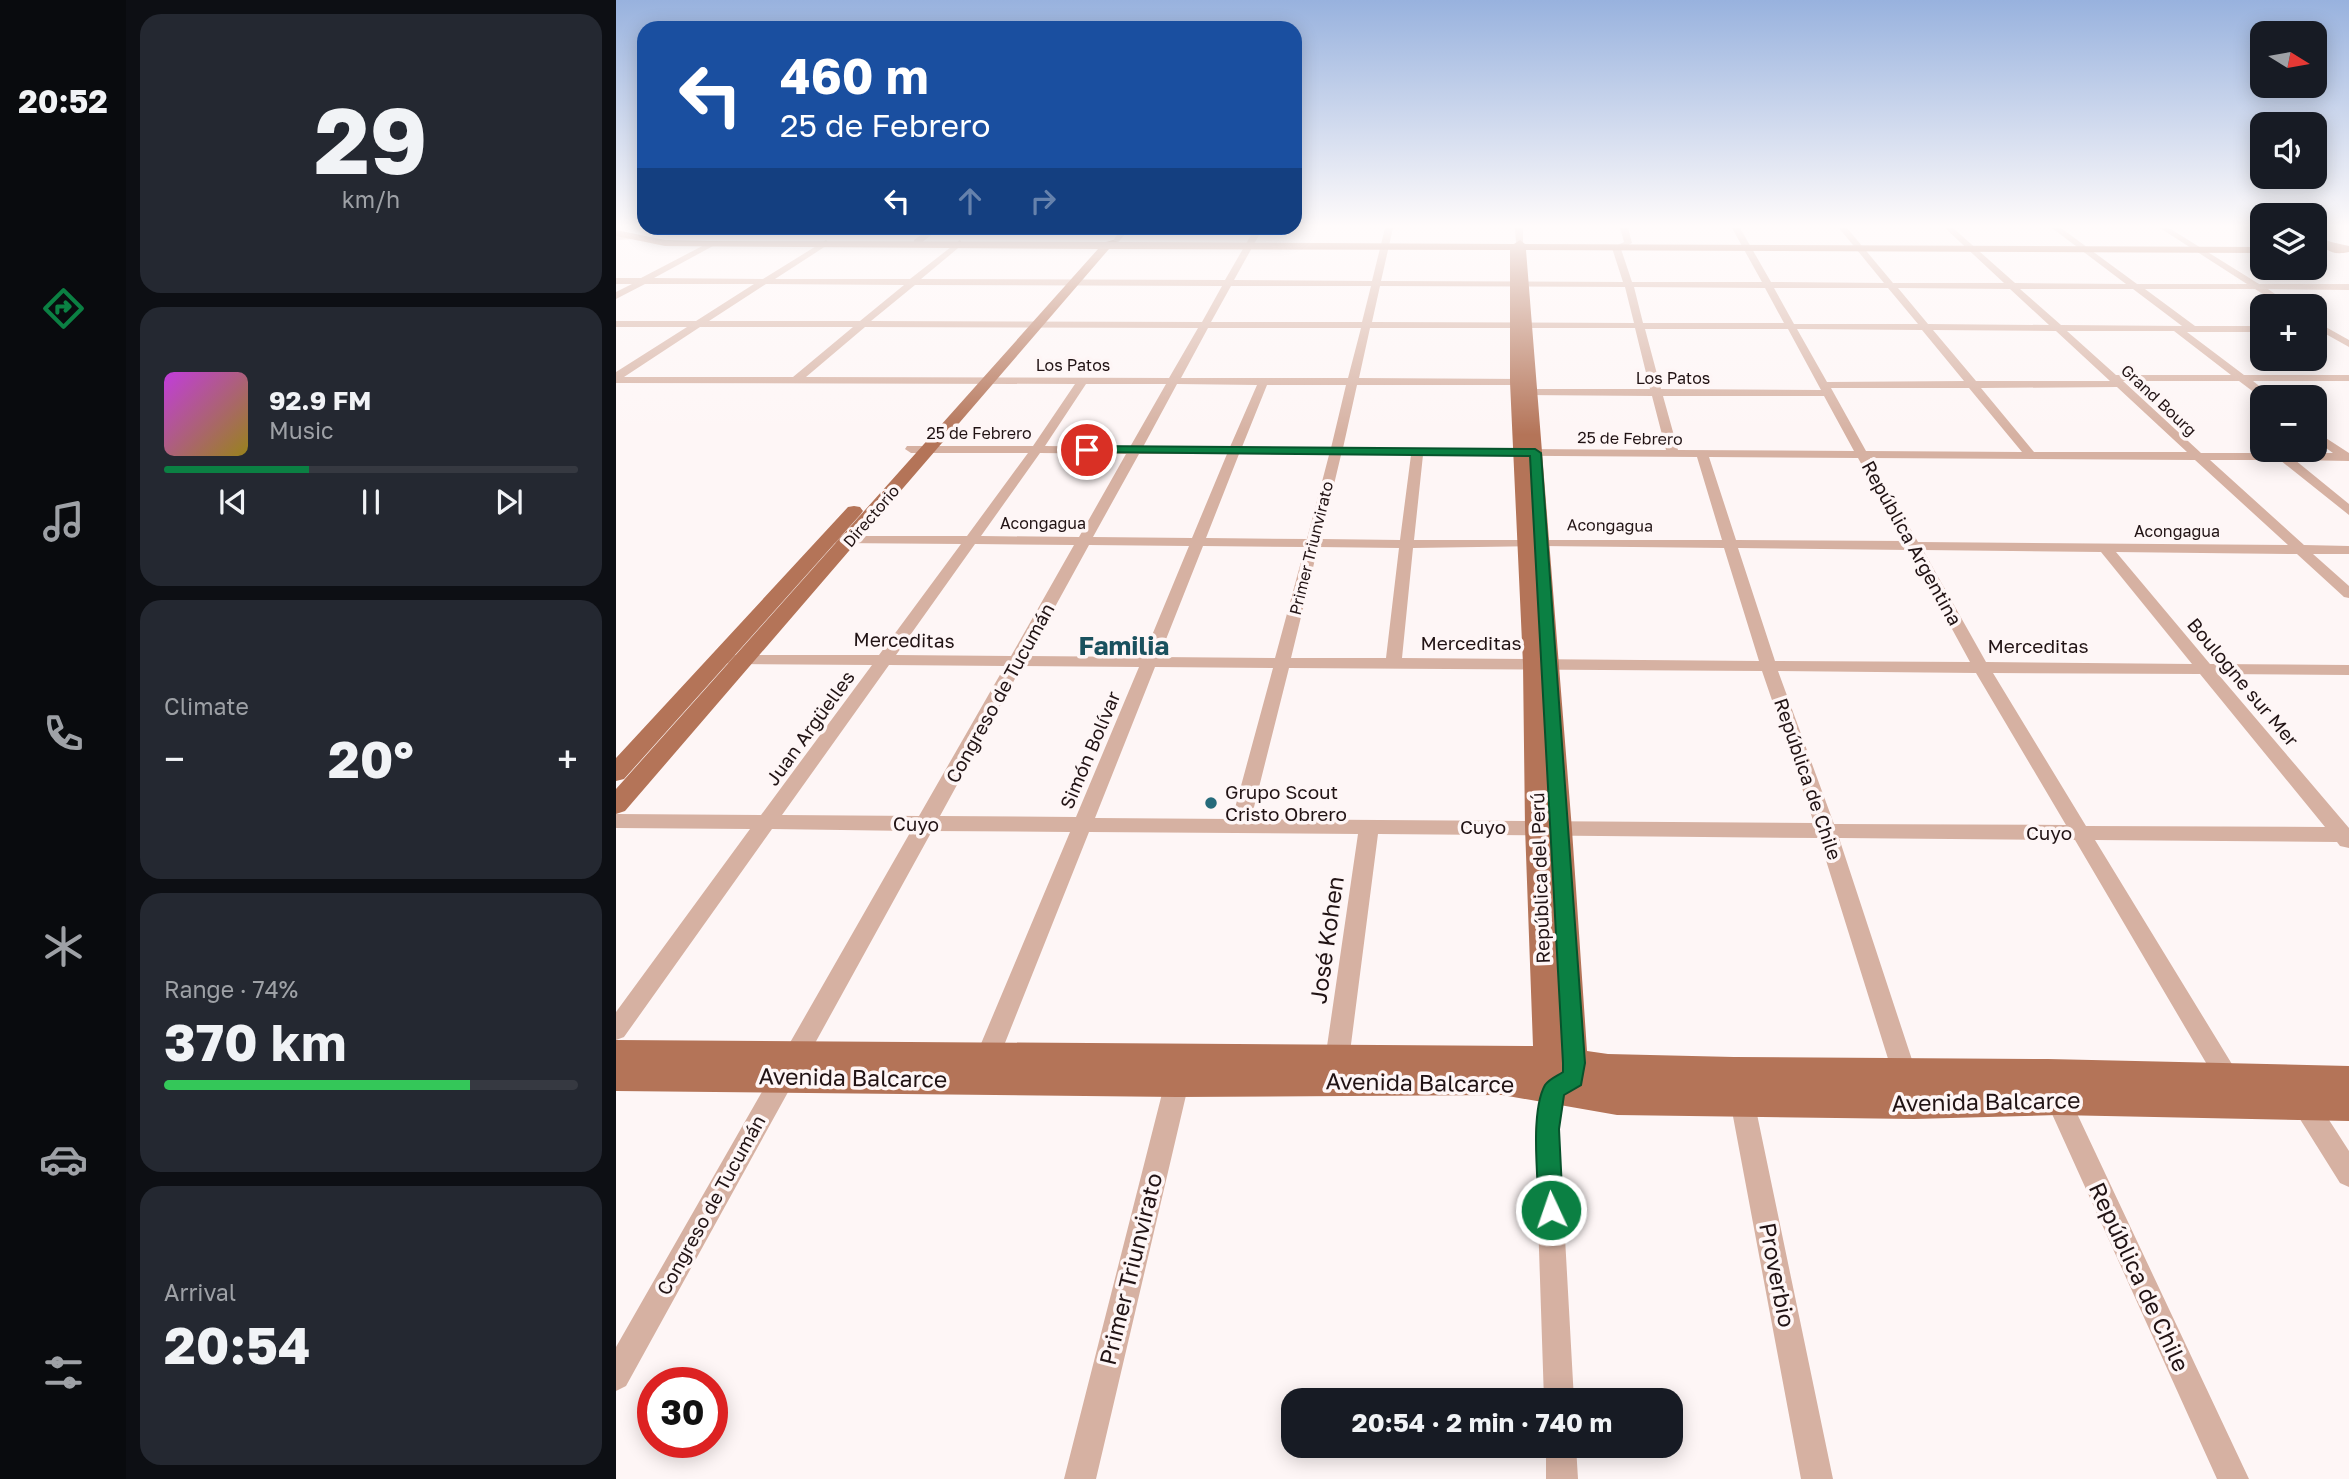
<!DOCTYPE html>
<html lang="en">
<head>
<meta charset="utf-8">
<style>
	:root { --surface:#171b24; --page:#242831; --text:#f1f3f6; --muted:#9ea1a6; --line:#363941; --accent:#0b8043 }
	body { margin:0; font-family:"Golos Text",sans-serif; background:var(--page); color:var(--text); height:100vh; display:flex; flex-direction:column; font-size:26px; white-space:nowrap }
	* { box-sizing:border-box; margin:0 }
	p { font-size:23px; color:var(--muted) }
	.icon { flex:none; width:38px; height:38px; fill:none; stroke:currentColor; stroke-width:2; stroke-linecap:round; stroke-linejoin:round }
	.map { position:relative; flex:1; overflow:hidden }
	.panel { display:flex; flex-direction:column; gap:14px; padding:14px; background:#0d0f14; width:490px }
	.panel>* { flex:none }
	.top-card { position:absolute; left:21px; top:21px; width:665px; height:214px; border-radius:21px; box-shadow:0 4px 18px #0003; background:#1a4fa0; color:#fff; overflow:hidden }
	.needle { width:46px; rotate:101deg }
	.tools { position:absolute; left:1634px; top:21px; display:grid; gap:14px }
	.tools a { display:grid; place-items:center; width:77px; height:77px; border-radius:14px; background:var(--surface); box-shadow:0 4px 18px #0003; font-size:35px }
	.speed { position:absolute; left:21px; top:1367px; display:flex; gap:14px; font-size:35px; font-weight:700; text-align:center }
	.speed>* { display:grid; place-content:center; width:91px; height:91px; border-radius:50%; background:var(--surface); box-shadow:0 4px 18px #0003; line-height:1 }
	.speed .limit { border:10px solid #d22; background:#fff; color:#111 }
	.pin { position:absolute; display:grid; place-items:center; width:60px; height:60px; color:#fff; margin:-30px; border:4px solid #fff; border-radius:50%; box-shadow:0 2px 7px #0007 }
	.me { position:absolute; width:77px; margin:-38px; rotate:357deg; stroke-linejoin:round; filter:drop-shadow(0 0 5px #0008) }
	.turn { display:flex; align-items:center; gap:24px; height:147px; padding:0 28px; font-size:32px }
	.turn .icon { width:91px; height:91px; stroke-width:2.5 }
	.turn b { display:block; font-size:49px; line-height:60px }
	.lanes { display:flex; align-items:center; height:66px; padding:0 28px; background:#0003; justify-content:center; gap:35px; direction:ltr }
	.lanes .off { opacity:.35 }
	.big { font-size:52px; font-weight:700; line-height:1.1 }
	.panel .widget { flex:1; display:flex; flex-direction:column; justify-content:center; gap:10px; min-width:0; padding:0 24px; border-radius:21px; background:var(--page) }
	.panel .dial { align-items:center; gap:0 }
	.dial b { font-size:91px; line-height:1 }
	.song { display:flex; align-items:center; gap:21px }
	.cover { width:84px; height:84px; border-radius:10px; background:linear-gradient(135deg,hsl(290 70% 55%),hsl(50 70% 35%)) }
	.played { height:7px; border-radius:4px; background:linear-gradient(90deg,var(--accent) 35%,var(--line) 35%) }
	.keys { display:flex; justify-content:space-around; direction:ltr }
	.heat { display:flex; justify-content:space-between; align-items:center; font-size:38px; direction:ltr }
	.charge { height:10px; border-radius:5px; background:linear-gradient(90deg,#34c759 74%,var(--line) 0) }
	.trip { position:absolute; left:665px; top:1388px; width:402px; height:70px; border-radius:21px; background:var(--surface); box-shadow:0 4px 18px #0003; font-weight:700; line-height:70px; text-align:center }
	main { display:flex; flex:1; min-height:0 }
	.menu { display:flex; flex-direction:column; width:126px; justify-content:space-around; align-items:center; background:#090b0e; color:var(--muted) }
	.menu .icon { width:49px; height:49px }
	.menu .on { color:var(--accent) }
	.menu b { font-size:32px; color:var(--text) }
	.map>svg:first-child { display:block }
</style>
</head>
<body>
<main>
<nav class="menu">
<b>20:52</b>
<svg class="icon on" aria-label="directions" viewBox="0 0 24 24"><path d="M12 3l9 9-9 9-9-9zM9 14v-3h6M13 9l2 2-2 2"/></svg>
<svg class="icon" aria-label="music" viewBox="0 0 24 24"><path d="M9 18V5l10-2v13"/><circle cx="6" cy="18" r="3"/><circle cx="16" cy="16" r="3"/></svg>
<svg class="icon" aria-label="phone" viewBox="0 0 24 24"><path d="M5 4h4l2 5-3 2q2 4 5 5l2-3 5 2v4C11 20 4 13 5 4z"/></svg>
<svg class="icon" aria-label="climate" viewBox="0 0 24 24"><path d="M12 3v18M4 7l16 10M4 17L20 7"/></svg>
<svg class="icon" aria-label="car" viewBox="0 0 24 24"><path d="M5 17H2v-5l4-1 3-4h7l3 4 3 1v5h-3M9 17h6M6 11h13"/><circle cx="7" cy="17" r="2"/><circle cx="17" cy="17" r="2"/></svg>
<svg class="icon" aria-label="filters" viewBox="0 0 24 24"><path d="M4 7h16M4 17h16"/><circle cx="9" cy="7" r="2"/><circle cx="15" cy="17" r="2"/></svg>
</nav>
<section class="panel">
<div class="widget dial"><b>29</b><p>km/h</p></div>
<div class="widget">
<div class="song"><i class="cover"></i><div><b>92.9 FM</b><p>Music</p></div></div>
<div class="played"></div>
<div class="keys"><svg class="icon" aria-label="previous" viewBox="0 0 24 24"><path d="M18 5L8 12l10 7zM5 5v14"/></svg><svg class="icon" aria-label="pause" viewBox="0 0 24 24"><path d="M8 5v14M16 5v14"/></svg><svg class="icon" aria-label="next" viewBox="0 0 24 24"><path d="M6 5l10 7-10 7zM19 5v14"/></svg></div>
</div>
<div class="widget"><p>Climate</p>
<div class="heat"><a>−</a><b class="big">20°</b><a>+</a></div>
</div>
<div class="widget"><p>Range · 74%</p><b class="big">370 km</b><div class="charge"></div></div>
<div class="widget"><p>Arrival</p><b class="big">20:54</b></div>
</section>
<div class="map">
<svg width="1733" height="1479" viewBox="0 0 1733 1479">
	<rect width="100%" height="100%" fill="#fef6f6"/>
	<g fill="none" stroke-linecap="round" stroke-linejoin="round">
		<!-- minor -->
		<path fill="#d6b1a2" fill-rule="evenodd" d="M315 228H324L304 244H298V240Z
			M506 228H514L500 245H494Z
			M639 228H647L618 280 756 281 769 228H777L765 281 1007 282 996 248 1008 242 1004 228H1012L1016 243 1005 249 1016 282H1146L1116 228H1124L1155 282 1268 283 1223 228H1231L1277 283H1388L1329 228H1337L1399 283 1510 284 1436 228H1445L1521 284H1631L1544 228H1553L1643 284H1733V290L1652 289 1676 306H1666L1639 289H1529L1579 326H1647V332H1571L1628 375H1733V381H1637L1657 397 1647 399 1623 381H1507L1585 453H1717L1699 440V431L1733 453V461L1679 460 1733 504V515L1664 460H1594L1688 545 1733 546V554H1697L1733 586V598L1728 597 1681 554 1500 552 1594 664 1733 665V675L1602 674 1733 828V848L1724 846 1721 842 1479 840 1622 1074 1626 1082 1622 1090 1614 1093 1606 1090 1459 840 1223 838 1303 1081 1299 1089 1291 1092 1283 1089 1279 1081 1203 838 762 834 733 1060 729 1068 721 1071 713 1068 709 1060 742 834 473 832 383 1058 379 1066 371 1069 363 1066 359 1058 454 832 316 831 10 1386 0 1391V1347L295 831 156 829 8 1037 0 1040V1012L134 829 0 828V814L145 815 256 665 116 664 110 663 108 659 110 655H263L345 544 220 543 213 539 215 536H351L412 453H295L289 449 291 446H417L459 384 0 383V372L71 327H0V321H80L138 284H29L0 299V292L16 284H0V278H25L94 242 97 246 38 278 147 279 210 240 213 244 159 279H294L344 240 347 244 305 279 609 280ZM150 284 288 285 244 321H93ZM299 285 606 286 586 322 255 321ZM615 286H755L746 322H595ZM764 286 1009 287 1018 323 756 322ZM1018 287 1149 288 1168 323H1027ZM1158 288H1272L1302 324H1178ZM1282 288 1394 289 1433 325 1312 324ZM1404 289H1517L1566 326 1445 325ZM84 327H237L177 377H8ZM249 327 582 328 553 378 190 377ZM592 328H745L732 378H565ZM754 328H1019L1034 389H902L897 392 902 395 1036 396 1050 450 727 448 741 385H913L918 382 913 379 743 378ZM1029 329H1172L1205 390 1045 389ZM1181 329 1306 330 1348 381 1211 382ZM1317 330 1440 331 1494 381H1360ZM1451 331H1558L1615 375H1500ZM470 384H550L514 447 429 446ZM561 384 641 385 614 447H527ZM651 385H730L715 448 626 447ZM1501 387 1571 452H1418L1365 388ZM1215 388H1353L1406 452 1250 451ZM1047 396H1208L1238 451 1062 450ZM424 453 510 454 463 537 365 536ZM523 454H611L576 538 477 537ZM623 454 713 455 691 539 590 538ZM725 455H795L784 540 705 539ZM807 455 1081 457 1106 540H798ZM1093 457 1242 458 1288 541 1120 540ZM1254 458 1579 460 1672 545 1302 542ZM359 544 458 545 395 656 280 655ZM473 545 573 546 527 657 412 656ZM587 546 689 547 659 658 543 657ZM926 546 1108 548 1143 661 786 658 797 548ZM702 547 783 548 770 658H675ZM1122 548 1293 550 1354 662 1159 661ZM1307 550 1485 552 1576 664 1370 662ZM273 665 389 666 303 816 166 815ZM406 666 523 667 460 817 324 816ZM539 667 657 668 616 819 479 818ZM673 668 1146 671 1198 823 635 819ZM1162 671 1360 673 1450 825 1218 824ZM1377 673 1584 674 1709 827 1470 826Z
			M899 228H907V245L900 243Z
			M22 235 19 239 0 240V236Z
			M1699 321 1733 340V347L1699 328Z
			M563 1063 571 1066 575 1074 480 1479H448L551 1074 555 1066Z
			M938 1077 947 1081 950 1089 943 1129 958 1400H928L919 1129 929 1081Z
			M1439 1082 1448 1086 1633 1479H1601L1427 1094 1430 1086Z
			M1125 1083 1134 1087 1137 1095 1217 1479H1185L1113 1095 1116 1087Z
			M1686 1088 1695 1092 1733 1151V1187L1724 1183 1677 1108 1674 1100 1677 1092Z
			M930 1446H960L962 1479H930Z"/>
		<!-- major -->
		<path fill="#b47458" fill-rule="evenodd" d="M0 230 49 240 94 241 490 242 497 240 502 242 898 244 904 240 909 244 1647 247V253L910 250 956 830 971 1051 992 1054 1118 1057 1432 1059 1733 1066V1121L1441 1115 1298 1119 1001 1115 886 1095 561 1097 0 1091V1040L917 1046 909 827 907 664 894 382V250L493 249 9 811 0 814V789L482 249 49 246 0 236Z
			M1699 235 1715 242 1733 246V252C1714 256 1712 249 1699 242Z
			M238 506 244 507 247 511 244 515 8 779 0 781V758L232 507Z"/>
	</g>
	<!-- sky -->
	<linearGradient id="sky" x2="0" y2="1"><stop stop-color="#98b2de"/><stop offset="0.52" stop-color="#fffbfb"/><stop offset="1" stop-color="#fffbfb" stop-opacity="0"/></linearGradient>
	<rect width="1733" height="435" fill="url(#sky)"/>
	<!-- route -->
	<path fill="#0b8043" stroke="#07532c" stroke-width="2" d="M471 446 919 449 925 453 969 1063 965 1085 948 1095 943 1129 947 1210 943 1219 935 1222 926 1219 923 1210C922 1179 914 1112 929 1085 933 1079 941 1076 947 1072V1063L914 456 467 452 466 450Z"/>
	<!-- markers -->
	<circle fill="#266b7b" stroke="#fef6f6" stroke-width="2.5" cx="595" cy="803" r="7"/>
	<g text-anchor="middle" stroke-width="7" stroke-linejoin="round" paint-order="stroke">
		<!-- far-street labels -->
		<g font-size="16" fill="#211314" stroke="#fef6f6">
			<text x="457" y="371">Los Patos</text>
			<text x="1057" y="384">Los Patos</text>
			<text transform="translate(1543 400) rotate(43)" y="6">Grand Bourg</text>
			<text x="363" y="439">25 de Febrero</text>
			<text transform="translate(1014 438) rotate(1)" y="6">25 de Febrero</text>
			<text transform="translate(255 516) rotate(-49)" y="6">Directorio</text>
			<text x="427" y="529">Acongagua</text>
			<text transform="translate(994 525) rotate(1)" y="6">Acongagua</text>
			<text x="1561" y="537">Acongagua</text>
			<text transform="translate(695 548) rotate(-76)" y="6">Primer Triunvirato</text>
		</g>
		<!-- street labels -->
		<g font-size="19" fill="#211314" stroke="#fef6f6">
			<text transform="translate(1296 543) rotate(61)" y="7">República Argentina</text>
			<text transform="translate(288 640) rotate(1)" y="7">Merceditas</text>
			<text x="855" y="650">Merceditas</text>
			<text x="1422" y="653">Merceditas</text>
			<text transform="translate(1627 682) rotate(50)" y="7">Boulogne sur Mer</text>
			<text transform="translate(384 693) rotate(-61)" y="7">Congreso de Tucumán</text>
			<text transform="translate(194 728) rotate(-54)" y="7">Juan Argüelles</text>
			<text transform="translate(474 750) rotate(-67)" y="7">Simón Bolívar</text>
			<text transform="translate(1192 779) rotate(71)" y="7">República de Chile</text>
			<text transform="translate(300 824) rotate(1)" y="7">Cuyo</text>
			<text x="867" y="834">Cuyo</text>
			<text x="1433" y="840">Cuyo</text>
			<text transform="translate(924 878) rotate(-92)" y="7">República del Perú</text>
			<text transform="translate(95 1205) rotate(-61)" y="7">Congreso de Tucumán</text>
		</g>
		<!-- poi labels -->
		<g font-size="19" fill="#211314" stroke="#fef6f6" text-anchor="start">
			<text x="609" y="799">Grupo Scout<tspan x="609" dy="22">Cristo Obrero</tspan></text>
		</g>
		<!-- near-street labels -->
		<g font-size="23" fill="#211314" stroke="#fef6f6">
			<text transform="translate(711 940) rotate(-82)" y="8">José Kohen</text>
			<text transform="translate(237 1078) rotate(1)" y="8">Avenida Balcarce</text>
			<text transform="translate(804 1083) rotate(1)" y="8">Avenida Balcarce</text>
			<text transform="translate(1370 1102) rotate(-1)" y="8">Avenida Balcarce</text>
			<text transform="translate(515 1269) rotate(-76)" y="8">Primer Triunvirato</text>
			<text transform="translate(1161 1275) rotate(79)" y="8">Proverbio</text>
			<text transform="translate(1523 1277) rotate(65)" y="8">República de Chile</text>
		</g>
		<!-- district labels -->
		<g font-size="26" font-weight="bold" fill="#1a515e" stroke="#fef6f6">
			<text x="508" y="655">Familia</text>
		</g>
	</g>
</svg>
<div class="tools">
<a><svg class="needle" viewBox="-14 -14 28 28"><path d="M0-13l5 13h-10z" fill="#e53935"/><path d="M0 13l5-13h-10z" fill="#9ea1a6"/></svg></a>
<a><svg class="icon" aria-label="sound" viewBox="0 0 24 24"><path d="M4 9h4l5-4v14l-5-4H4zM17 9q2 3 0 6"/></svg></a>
<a><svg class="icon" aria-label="layers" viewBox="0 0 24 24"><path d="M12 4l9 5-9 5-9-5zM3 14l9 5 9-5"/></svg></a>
<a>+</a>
<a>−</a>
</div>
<div class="speed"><div class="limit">30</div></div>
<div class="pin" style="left:471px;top:450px;background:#d93025"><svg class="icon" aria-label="arrive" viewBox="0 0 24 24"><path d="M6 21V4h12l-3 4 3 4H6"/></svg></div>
<svg class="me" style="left:935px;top:1210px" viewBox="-20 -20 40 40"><circle r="17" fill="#0b8043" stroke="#fff" stroke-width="3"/><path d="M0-11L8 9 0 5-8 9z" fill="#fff"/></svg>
<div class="trip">20:54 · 2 min · 740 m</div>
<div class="top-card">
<div class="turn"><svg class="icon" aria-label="left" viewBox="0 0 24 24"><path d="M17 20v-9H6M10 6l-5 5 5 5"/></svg><div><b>460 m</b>25 de Febrero</div></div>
<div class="lanes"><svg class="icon" aria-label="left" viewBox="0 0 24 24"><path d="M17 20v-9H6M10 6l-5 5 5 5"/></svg><svg class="icon off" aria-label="ahead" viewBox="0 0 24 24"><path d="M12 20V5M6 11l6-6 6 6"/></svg><svg class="icon off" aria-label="right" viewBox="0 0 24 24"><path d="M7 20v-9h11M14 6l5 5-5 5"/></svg></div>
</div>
</div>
</main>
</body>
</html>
